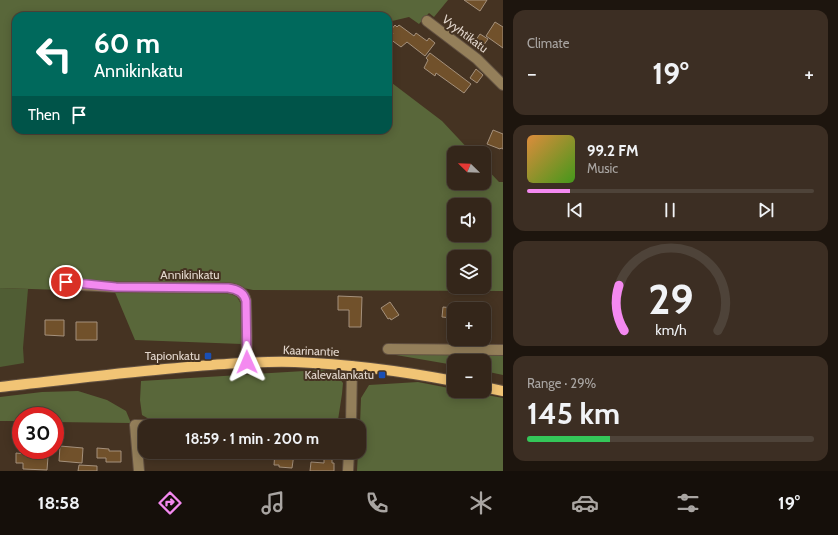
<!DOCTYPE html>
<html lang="en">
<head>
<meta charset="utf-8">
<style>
	:root { --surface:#34261a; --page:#3c2e23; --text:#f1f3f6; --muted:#a9a5a2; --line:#4e4339; --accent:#f489f0 }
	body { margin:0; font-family:Cabin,sans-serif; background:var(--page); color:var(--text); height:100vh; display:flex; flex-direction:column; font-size:15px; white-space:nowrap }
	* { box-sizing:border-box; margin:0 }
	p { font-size:13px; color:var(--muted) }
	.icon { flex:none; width:22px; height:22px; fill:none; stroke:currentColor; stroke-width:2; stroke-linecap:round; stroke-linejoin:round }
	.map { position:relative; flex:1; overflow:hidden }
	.panel { display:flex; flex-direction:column; gap:10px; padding:10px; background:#1d150e; width:335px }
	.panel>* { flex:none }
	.banner { position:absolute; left:12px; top:12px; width:380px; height:122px; border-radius:12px; box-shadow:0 2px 10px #0003,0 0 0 1px var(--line); background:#00695c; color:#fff; overflow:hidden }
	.needle { width:26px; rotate:293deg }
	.fabs { position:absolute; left:447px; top:146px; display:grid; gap:8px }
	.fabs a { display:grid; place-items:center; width:44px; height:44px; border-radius:8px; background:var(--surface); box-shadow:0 2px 10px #0003,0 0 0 1px var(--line); font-size:20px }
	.speed { position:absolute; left:12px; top:407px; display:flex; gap:8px; font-size:20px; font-weight:700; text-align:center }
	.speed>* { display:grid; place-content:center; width:52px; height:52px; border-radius:50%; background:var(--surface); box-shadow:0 2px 10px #0003,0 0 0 1px var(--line); line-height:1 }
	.speed .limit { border:6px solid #d22; background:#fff; color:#111 }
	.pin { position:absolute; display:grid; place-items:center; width:34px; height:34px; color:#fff; margin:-17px; border:2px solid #fff; border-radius:50%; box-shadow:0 1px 4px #0007 }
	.me { position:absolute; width:44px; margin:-22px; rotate:359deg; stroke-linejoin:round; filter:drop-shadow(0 0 3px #0008) }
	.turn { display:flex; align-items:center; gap:14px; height:84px; padding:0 16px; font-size:18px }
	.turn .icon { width:52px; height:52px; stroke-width:2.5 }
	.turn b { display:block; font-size:28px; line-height:34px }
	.then { display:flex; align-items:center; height:38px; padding:0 16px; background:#0003; gap:8px; font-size:15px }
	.big { font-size:30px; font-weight:700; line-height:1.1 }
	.panel .card { flex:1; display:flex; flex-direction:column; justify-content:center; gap:6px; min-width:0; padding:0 14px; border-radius:12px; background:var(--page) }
	.panel .dial { align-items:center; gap:0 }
	.dial svg { height:104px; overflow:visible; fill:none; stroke:var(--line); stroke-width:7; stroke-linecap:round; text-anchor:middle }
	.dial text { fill:var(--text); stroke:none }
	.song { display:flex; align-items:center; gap:12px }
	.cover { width:48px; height:48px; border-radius:6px; background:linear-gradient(135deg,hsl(30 70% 55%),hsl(100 70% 35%)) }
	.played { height:4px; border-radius:2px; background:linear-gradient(90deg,var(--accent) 15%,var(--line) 15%) }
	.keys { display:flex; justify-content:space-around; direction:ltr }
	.heat { display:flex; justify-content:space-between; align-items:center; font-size:22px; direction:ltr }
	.charge { height:6px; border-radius:3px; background:linear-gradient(90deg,#34c759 29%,var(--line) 0) }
	.trip { position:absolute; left:138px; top:419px; width:228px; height:40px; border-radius:12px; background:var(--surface); box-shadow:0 2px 10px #0003,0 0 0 1px var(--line); font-weight:700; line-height:40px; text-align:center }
	.tabs { display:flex; height:64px; justify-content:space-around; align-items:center; background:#150f0a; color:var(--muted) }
	.tabs .icon { width:28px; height:28px }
	.tabs .selected { color:var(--accent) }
	.tabs b { font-size:18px; color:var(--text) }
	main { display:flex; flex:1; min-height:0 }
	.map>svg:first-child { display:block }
</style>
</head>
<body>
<main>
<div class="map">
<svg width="503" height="471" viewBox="0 0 503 471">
	<rect width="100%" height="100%" fill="#453322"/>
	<!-- green -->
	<path fill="#505d34" d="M0 288 28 289 23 348 24 363 0 367Z"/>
	<!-- forest -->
	<path fill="#59673a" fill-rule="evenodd" d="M0 0H448L434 17 429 13 419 24 409 17 388 22V16H16V130H388V80L442 121 472 153H454V183H484V166L499 182H503V291L253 290 229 285 112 283 64 280 62 290 0 288ZM454 205H484V235H454ZM454 257H484V287H454Z
		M114 290 230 293 237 297 241 304 242 344 135 340Z
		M400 352H503V375L484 371V361H454V365L396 355Z
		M321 370 335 373 343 383 342 394 338 420 320 422 149 419 142 415 140 400 141 381Z
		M418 382 454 389V391H465L503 398V471H357L358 452H359L361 398 369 385Z
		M78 391 107 400 126 411 131 423 55 422V416H21V421H0V397L42 392Z"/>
	<!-- building -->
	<path fill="#71512b" stroke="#a5917c" d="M464 0H487L480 11Z
		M495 22 503 27V48L486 36Z
		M395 25 397 27 399 25 414 36 416 33 427 41 429 38 435 43 425 56 407 42 401 47 390 39 393 33 390 31Z
		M480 34 488 39 481 49 473 44Z
		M430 53 471 84 464 93 436 73 435 76 424 68 428 60 426 58Z
		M476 69 483 75 477 83 470 78Z
		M493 130 503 134V149L501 148 500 149 487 144Z
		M338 296 362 297 361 327H349V310H338Z
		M390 302 399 315 391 320 390 318 388 319 381 308Z
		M443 307 453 308 452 318 442 317Z
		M45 320H64V336L45 335Z
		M76 322H97V340H76Z
		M60 446 83 448 82 463 59 461Z
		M97 448 109 449V451H121V462H106V458H97Z
		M275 452H287V454H294L292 468 279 467V465H274Z
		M324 452H332V463H334V471H310L311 462 324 463Z
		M16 453 25 454V456L48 457 47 470 23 469V463H16Z
		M79 465 97 466V471H78Z"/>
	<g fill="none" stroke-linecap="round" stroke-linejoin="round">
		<defs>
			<path id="minor" d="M427 21 477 59 503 85
				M66 282 81 285 116 287 228 288C237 289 244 292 246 301L247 362
				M388 349 503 350
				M351 426 352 366
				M139 471 135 425 184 426
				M348 471 349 452"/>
			<path id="major" d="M0 387C55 381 110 374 165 369 208 365 252 361 295 362 349 364 401 371 454 381
				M484 387 503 391"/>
		</defs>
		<!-- minor casing -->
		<use href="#minor" stroke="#615041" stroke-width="12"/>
		<!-- major casing -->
		<use href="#major" stroke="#615041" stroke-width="12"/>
		<!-- minor -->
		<use href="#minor" stroke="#947f5a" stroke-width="10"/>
		<!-- major -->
		<use href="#major" stroke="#f1c475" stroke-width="10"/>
	</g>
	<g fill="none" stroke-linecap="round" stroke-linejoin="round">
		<defs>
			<path id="route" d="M66 282 116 287 228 288C237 289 244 292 246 301L247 362"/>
		</defs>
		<!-- route casing -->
		<use href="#route" stroke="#9f599c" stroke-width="10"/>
		<!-- route -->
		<use href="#route" stroke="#f489f0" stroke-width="7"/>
	</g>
	<!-- markers -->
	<g fill="#1a4fb4" stroke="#453322" stroke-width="1.5">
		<rect x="204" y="352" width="8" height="8" rx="2"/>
		<rect x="378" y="371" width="8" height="8" rx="2"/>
	</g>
	<g text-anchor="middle" stroke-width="4" stroke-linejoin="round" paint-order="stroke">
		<!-- street labels -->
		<g font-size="12" fill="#e2d6cc" stroke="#453322">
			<text transform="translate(465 34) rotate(37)" y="4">Vyyhtikatu</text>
			<text x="190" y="279">Annikinkatu</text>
			<text transform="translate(311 351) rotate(2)" y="4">Kaarinantie</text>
		</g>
		<!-- poi labels -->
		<g font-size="12" fill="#e2d6cc" stroke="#453322" text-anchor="end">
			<text x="200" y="360">Tapionkatu</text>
			<text x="374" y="379">Kalevalankatu</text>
		</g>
	</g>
</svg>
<div class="fabs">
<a><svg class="needle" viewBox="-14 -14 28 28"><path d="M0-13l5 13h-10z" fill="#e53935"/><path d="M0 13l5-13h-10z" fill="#a9a5a2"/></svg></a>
<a><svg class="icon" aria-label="sound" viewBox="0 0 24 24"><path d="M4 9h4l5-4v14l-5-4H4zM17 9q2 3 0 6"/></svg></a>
<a><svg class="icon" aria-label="layers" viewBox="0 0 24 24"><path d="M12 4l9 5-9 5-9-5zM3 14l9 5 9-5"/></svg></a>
<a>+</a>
<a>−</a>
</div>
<div class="speed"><div class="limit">30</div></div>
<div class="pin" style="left:66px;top:282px;background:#d93025"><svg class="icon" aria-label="arrive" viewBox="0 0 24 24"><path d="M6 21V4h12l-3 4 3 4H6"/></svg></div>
<svg class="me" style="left:247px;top:362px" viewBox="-20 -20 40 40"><path d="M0-17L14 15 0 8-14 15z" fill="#f489f0" stroke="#fff" stroke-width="4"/></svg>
<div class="trip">18:59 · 1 min · 200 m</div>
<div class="banner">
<div class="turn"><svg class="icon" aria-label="left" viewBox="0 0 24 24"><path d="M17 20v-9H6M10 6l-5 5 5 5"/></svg><div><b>60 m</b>Annikinkatu</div></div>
<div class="then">Then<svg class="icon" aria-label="arrive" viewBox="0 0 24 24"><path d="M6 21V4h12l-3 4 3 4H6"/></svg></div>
</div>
</div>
<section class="panel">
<div class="card"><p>Climate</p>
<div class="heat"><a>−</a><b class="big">19°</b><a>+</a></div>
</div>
<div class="card">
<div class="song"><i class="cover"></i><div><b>99.2 FM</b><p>Music</p></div></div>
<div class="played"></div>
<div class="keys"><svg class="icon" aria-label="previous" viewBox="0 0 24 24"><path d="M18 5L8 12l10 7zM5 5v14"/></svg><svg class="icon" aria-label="pause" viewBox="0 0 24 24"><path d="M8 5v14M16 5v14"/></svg><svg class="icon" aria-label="next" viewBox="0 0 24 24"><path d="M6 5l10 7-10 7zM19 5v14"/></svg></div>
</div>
<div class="card dial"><svg viewBox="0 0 100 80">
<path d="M14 69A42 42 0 1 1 86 69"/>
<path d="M14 69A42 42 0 0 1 10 34" stroke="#f489f0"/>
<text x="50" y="56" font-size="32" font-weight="700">29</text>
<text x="50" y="72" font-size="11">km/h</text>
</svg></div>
<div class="card"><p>Range · 29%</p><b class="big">145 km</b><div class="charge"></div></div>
</section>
</main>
<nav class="tabs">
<b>18:58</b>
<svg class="icon selected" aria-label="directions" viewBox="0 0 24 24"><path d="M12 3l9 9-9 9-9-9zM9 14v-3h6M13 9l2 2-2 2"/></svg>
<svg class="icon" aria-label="music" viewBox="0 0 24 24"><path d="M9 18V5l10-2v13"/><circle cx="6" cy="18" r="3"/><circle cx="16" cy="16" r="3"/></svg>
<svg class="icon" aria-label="phone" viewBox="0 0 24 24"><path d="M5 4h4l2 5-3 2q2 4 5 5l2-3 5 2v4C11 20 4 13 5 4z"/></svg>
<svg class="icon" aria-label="climate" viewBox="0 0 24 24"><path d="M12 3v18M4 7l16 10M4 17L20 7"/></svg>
<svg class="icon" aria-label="car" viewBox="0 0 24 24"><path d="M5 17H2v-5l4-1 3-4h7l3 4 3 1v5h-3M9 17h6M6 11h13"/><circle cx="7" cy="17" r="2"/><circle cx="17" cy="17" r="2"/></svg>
<svg class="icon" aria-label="filters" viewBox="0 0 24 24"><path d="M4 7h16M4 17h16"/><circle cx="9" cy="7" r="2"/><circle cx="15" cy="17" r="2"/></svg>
<b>19°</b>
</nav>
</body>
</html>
